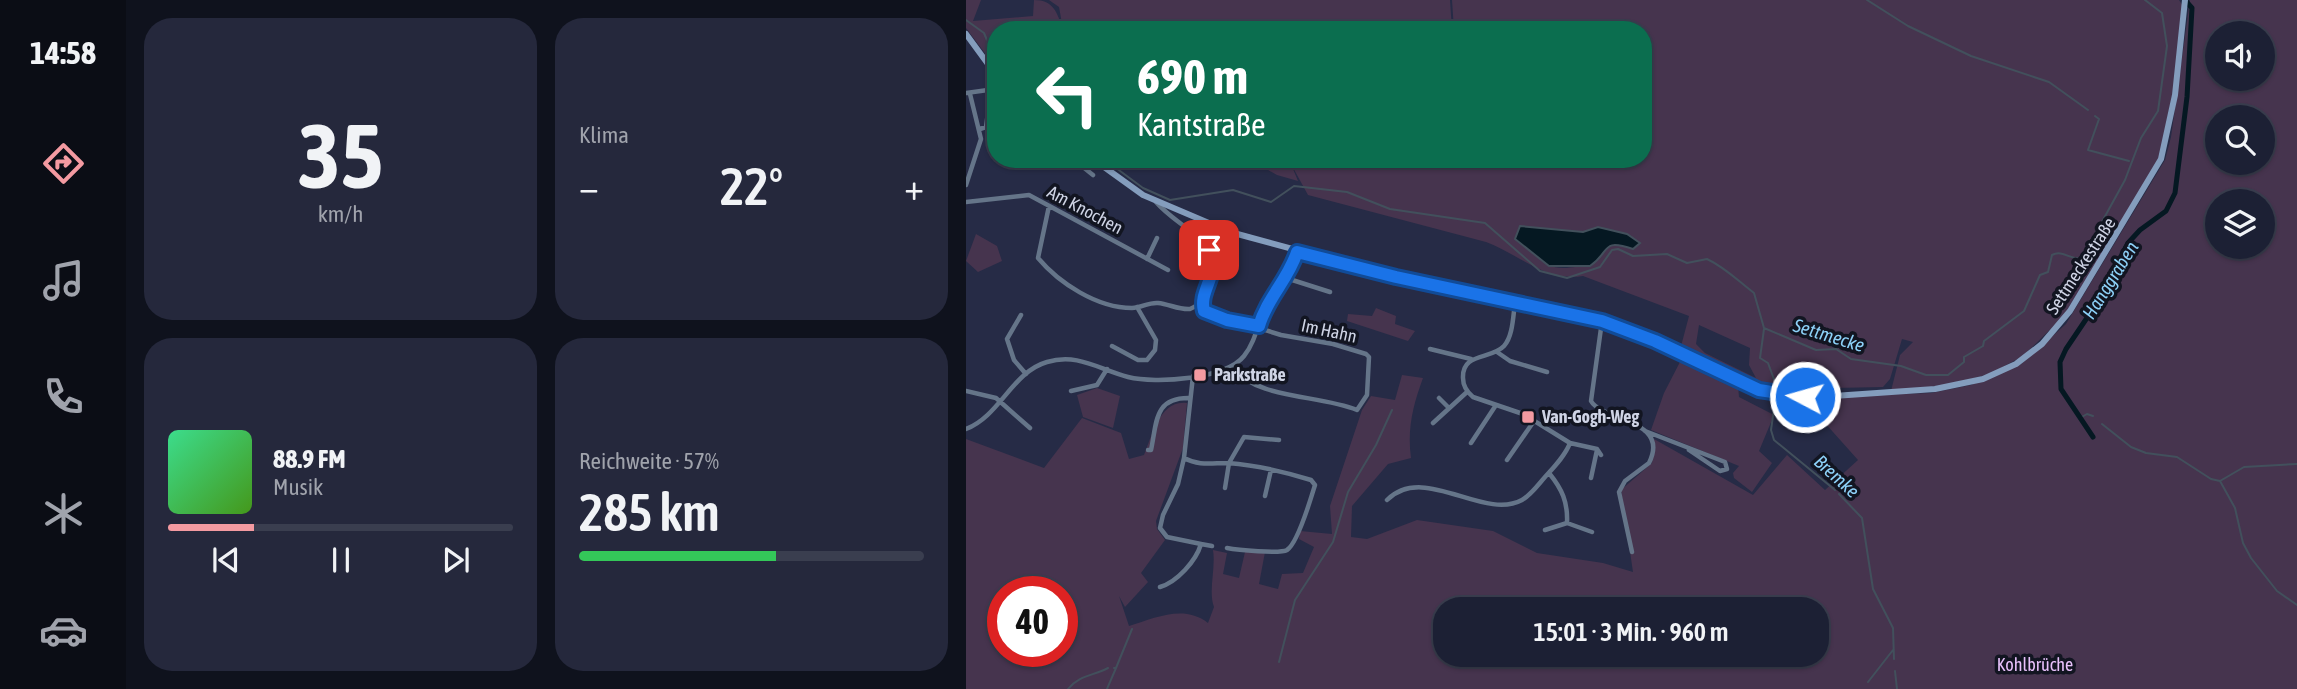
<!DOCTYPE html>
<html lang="de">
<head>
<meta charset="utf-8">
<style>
	:root { --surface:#1c2034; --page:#25283c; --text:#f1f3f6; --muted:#a0a3ac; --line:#3a3e4f; --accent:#f49aa1 }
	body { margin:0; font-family:"Asap Condensed",sans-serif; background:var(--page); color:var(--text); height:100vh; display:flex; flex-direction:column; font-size:26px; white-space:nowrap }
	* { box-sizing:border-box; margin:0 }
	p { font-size:23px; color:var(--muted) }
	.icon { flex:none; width:38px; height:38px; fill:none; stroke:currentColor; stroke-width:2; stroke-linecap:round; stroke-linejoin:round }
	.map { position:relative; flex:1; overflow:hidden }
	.panel { display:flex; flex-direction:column; gap:18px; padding:18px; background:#0f121d; width:840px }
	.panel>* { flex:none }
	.hud { position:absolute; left:21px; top:21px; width:665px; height:147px; border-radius:28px; box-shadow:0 2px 5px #0004,0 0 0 2px var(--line); background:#0b6e4f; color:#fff; overflow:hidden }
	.controls { position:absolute; left:1239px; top:21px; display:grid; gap:14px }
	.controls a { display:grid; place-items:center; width:70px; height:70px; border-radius:50%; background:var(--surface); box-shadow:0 2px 5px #0004,0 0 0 2px var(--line); font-size:35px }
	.speed { position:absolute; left:21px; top:576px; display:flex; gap:14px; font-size:35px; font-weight:700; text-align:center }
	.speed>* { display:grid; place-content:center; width:91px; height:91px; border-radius:50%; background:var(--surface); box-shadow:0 2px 5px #0004,0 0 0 2px var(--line); line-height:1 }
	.speed .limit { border:10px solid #d22; background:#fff; color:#111 }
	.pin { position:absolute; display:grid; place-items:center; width:60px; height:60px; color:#fff; margin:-30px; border-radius:14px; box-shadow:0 4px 10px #0006 }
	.me { position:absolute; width:77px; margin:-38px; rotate:276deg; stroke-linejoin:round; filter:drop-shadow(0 0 5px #0008) }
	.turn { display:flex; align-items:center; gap:24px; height:147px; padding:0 35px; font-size:32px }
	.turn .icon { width:91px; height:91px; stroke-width:2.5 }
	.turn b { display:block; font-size:49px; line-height:60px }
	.big { font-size:52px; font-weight:600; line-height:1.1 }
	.panel .card { flex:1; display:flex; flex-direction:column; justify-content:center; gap:10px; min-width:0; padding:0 24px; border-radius:28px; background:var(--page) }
	.panel .dial { align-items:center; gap:0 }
	.dial b { font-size:91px; line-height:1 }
	.song { display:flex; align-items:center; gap:21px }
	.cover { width:84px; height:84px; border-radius:10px; background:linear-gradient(135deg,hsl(150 70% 55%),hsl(100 70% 35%)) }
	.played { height:7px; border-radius:4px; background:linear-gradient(90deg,var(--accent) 25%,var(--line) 25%) }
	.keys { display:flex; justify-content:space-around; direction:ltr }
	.heat { display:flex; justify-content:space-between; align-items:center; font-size:38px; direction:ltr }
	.charge { height:10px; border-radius:5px; background:linear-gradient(90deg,#34c759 57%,var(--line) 0) }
	.panel .tiles { flex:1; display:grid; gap:18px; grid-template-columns:repeat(2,1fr) }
	.trip { position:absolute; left:467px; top:597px; width:396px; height:70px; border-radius:28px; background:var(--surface); box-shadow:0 2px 5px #0004,0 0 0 2px var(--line); font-weight:600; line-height:70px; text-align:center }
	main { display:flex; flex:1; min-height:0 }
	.tab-bar { display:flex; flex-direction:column; width:126px; justify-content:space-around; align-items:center; background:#0b0d15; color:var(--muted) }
	.tab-bar .icon { width:49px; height:49px }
	.tab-bar .active { color:var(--accent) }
	.tab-bar b { font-size:32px; color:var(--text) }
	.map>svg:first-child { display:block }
</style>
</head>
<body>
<main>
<nav class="tab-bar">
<b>14:58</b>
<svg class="icon active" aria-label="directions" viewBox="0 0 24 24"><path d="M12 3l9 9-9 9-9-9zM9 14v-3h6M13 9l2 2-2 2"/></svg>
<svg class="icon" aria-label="music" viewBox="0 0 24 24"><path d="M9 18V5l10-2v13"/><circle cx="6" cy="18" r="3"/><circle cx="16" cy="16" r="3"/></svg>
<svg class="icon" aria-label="phone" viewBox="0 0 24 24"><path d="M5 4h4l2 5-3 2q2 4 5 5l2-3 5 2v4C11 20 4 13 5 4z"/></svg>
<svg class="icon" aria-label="climate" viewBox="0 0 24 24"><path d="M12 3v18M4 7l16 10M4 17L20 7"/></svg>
<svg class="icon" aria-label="car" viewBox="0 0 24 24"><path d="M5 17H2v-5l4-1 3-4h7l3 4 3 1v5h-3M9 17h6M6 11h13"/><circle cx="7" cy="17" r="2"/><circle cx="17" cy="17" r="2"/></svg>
</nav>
<section class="panel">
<div class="tiles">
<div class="card dial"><b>35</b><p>km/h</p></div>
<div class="card"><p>Klima</p>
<div class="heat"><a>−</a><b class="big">22°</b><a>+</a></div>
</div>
<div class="card">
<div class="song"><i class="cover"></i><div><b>88.9 FM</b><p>Musik</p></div></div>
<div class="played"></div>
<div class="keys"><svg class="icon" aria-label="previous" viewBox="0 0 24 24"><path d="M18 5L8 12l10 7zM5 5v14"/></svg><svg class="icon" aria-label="pause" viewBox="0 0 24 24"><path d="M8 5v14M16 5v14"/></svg><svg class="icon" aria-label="next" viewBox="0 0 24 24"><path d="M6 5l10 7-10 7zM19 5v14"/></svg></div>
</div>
<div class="card"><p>Reichweite · 57%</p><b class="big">285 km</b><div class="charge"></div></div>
</div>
</section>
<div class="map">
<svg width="1331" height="689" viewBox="0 0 1331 689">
	<rect width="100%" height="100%" fill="#262b46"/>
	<!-- green -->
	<path fill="#46344e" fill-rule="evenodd" d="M0 0H15L7 21 67 16 68 0C88 0 91 13 97 29L93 7 83 0H484L486 30H79L35 26 23 38 30 68 0 28Z
		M486 0H1213L1217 6 1211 71 1193 159 1097 317 1057 356 1024 374 976 386 925 391 934 355 947 342 936 339 924 379 917 387 818 389 765 377 714 350 723 316 617 276C579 282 553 254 520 242L342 195 325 164 332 181 311 175 283 159H677V30H488ZM554 227 617 232 632 227 660 246C645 239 636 250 629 262 582 276 575 266 554 227ZM733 325 784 348 783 365 790 378 739 353 730 344Z
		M1224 0H1331V689H0V439L78 468 116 418 155 433 163 459 178 455C186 436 194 399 221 403L217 448 190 521 191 529 199 540 175 573 182 582 159 607 153 596 163 626C189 618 218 604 242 623L248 607C242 591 250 568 247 550L261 553 257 574 273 578 279 552H299L293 584 312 589 316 574 337 573 348 547 333 539 334 531 366 534 364 506 396 410 405 396 429 400 436 375 457 378C447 405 441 429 445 458L422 464 386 506 385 537 401 539 451 520 527 531 571 553 637 563 667 572 655 490 686 463 688 439 787 495 821 455 859 490 892 460 850 413 853 397 965 393 1005 385 1055 364 1100 324 1199 160 1205 137ZM1251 33H1297V79H1251ZM1251 117H1297V163H1251ZM1251 201H1297V247H1251ZM37 592H96V651H37ZM480 609H850V654H480Z
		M10 234 31 246 36 261 12 272 0 261Z
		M410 308 430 316 429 324 449 331 442 341 381 321 382 314 406 316Z
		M715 360 772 386 773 397 808 415 793 451 806 463 786 492 768 478 767 473 773 466 685 430 698 393Z
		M131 388 154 396 147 428 117 417 111 395Z"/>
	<!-- water -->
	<path fill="#051822" stroke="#42505c" stroke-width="2" d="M554 226 617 232 632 227 661 234 674 243 667 249C634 238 645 252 624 266H583L549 239Z"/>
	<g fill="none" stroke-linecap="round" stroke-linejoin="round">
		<!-- stream -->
		<path stroke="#42505c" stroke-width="2" d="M901 0 942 26 1005 56 1083 82 1122 110
			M0 20 18 33 30 62
			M1129 116 1133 119 1122 150 1163 161
			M138 159 177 188 204 200 267 190 305 202 328 186 381 192 424 209 519 223 574 271 601 278 634 267 646 250 652 249 667 256 701 254 721 263 741 259C760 268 772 281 788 293L798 328 850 350 870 349 885 359 935 366 960 375H982L998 362V357L1017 346 1018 341 1058 311 1074 275 1082 272 1086 255C1097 249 1105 261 1116 258L1159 180 1175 138 1192 111 1201 46 1196 13 1179 0
			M798 329 794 358 802 363 809 382
			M809 402 805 430 808 440 869 490
			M1114 418 1121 414 1127 416
			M1136 424 1165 447 1180 453 1211 457 1245 479 1254 481 1278 467 1331 464
			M1254 481 1269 508 1277 543 1285 558 1311 591 1331 605
			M873 494 896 518 907 589 927 628 928 659
			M313 662 329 600 367 542 382 492 410 445 426 410
			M148 668H150L166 629
			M929 671 931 689
			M902 682 927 650
			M102 689C113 675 127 676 142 668
			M141 689 150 668"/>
		<!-- canal -->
		<path stroke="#051822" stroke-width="5" d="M1127 437 1095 389 1094 362 1100 349 1131 303 1162 243 1174 230 1200 211 1209 193 1221 97 1226 8 1219 0"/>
		<!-- street -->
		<path stroke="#657589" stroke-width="4.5" d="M0 93 22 90 30 82
			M14 129 20 127 22 112H30
			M107 159 127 175
			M0 185 15 139 4 94
			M0 202 63 195 202 270
			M83 206 72 258C93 283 131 308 166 308 175 308 183 302 192 303 203 304 213 310 224 309 236 304 239 296 243 284 258 240 214 230 190 202
			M181 259 191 238
			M320 278 364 292
			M235 303 238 311 315 335 367 344 400 354 403 357 401 395 391 410C352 394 292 400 266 367
			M549 303C547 316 547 336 538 346 525 360 496 352 497 378 497 386 501 392 507 397L557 414 604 443 631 449 635 455
			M55 315 41 339 48 360 60 374
			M636 321 625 401C636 421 705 419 683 463L659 481 653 492 666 552
			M146 346 172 360H181L189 350 190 340 171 307
			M464 349 505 359
			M531 352 544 361 581 372
			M227 376 218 458C233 466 245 463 262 463 289 465 319 472 345 480L349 485C345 498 332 543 321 550 314 554 271 550 261 548
			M0 391 30 398 64 428
			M105 391 131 385 141 369
			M473 398 483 408
			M467 423 501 392
			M0 429C34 416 46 372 81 362 112 353 132 369 162 377 190 384 260 379 278 356 291 340 292 319 301 302 312 284 324 273 331 252
			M679 431 759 462 761 469 754 471 723 450
			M505 443 530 405
			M182 450H185C191 422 188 397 224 398
			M541 460 568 421
			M625 478 631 450
			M259 488 263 463 278 437 313 440
			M299 496 305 470
			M421 500C458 463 517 521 556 500 565 495 572 485 579 477 588 467 599 456 604 443
			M601 523 626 532
			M579 530 601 523C602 502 596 489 583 473
			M235 544 246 546
			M194 587C211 582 230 561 235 544L201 537 194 528 197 515 212 484 218 458"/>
		<!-- secondary -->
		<path stroke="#849dbd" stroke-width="6" d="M0 34 30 75
			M127 159 177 195 264 232 430 277 636 321 689 341 793 390 853 397 969 389 1017 379 1050 364 1076 344 1104 311 1195 159 1209 95 1219 0"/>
	</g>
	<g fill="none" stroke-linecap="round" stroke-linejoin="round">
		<defs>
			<path id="route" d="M243 250C256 272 232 290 238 311L261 320 293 326C301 298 322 280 331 252L430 277 636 321 689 341 793 390 839 397"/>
		</defs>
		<!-- route casing -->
		<use href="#route" stroke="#114b97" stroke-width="18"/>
		<!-- route -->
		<use href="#route" stroke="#1a73e8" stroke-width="12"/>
	</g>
	<!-- markers -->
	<g fill="#f49aa1" stroke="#121521" stroke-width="2.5">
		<rect x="227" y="368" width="14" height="14" rx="3.5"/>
		<rect x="555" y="410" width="14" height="14" rx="3.5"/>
	</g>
	<g text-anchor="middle" stroke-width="7" stroke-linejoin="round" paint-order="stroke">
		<!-- street labels -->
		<g font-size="18" fill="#cfd4e5" stroke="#121521">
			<text transform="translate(119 210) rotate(28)" y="6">Am Knochen</text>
			<text transform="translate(1115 266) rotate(-57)" y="6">Settmeckestraße</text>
			<text transform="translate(363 331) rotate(12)" y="6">Im Hahn</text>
		</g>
		<!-- poi labels -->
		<g font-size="18" font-weight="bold" fill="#cfd4e5" stroke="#121521" text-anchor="start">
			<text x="248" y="381">Parkstraße</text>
			<text x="576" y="423">Van-Gogh-Weg</text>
		</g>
		<!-- park labels -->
		<g font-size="18" fill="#e8c1fb" stroke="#121521">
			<text x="1069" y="671">Kohlbrüche</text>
		</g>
		<!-- water labels -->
		<g font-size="19" font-style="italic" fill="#8dd1f8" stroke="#121521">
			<text transform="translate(1144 280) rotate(-58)" y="7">Hanggraben</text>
			<text transform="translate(863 335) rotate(17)" y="7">Settmecke</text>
			<text transform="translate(871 476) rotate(42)" y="7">Bremke</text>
		</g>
	</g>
</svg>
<div class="controls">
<a><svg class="icon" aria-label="sound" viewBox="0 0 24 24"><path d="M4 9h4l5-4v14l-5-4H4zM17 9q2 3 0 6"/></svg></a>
<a><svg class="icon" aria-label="search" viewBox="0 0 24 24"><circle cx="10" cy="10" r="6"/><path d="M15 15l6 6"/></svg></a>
<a><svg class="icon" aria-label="layers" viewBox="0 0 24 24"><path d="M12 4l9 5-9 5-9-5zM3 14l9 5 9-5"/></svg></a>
</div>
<div class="speed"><div class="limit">40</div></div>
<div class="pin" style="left:243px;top:250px;background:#d93025"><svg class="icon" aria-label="arrive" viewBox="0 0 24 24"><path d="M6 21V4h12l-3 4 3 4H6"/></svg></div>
<svg class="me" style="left:839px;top:397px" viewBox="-20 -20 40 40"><circle r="17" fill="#1a73e8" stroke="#fff" stroke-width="3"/><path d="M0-11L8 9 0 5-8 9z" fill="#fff"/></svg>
<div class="trip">15:01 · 3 Min. · 960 m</div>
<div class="hud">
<div class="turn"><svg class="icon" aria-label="left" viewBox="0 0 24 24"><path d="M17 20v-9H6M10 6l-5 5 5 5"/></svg><div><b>690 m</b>Kantstraße</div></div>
</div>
</div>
</main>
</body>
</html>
